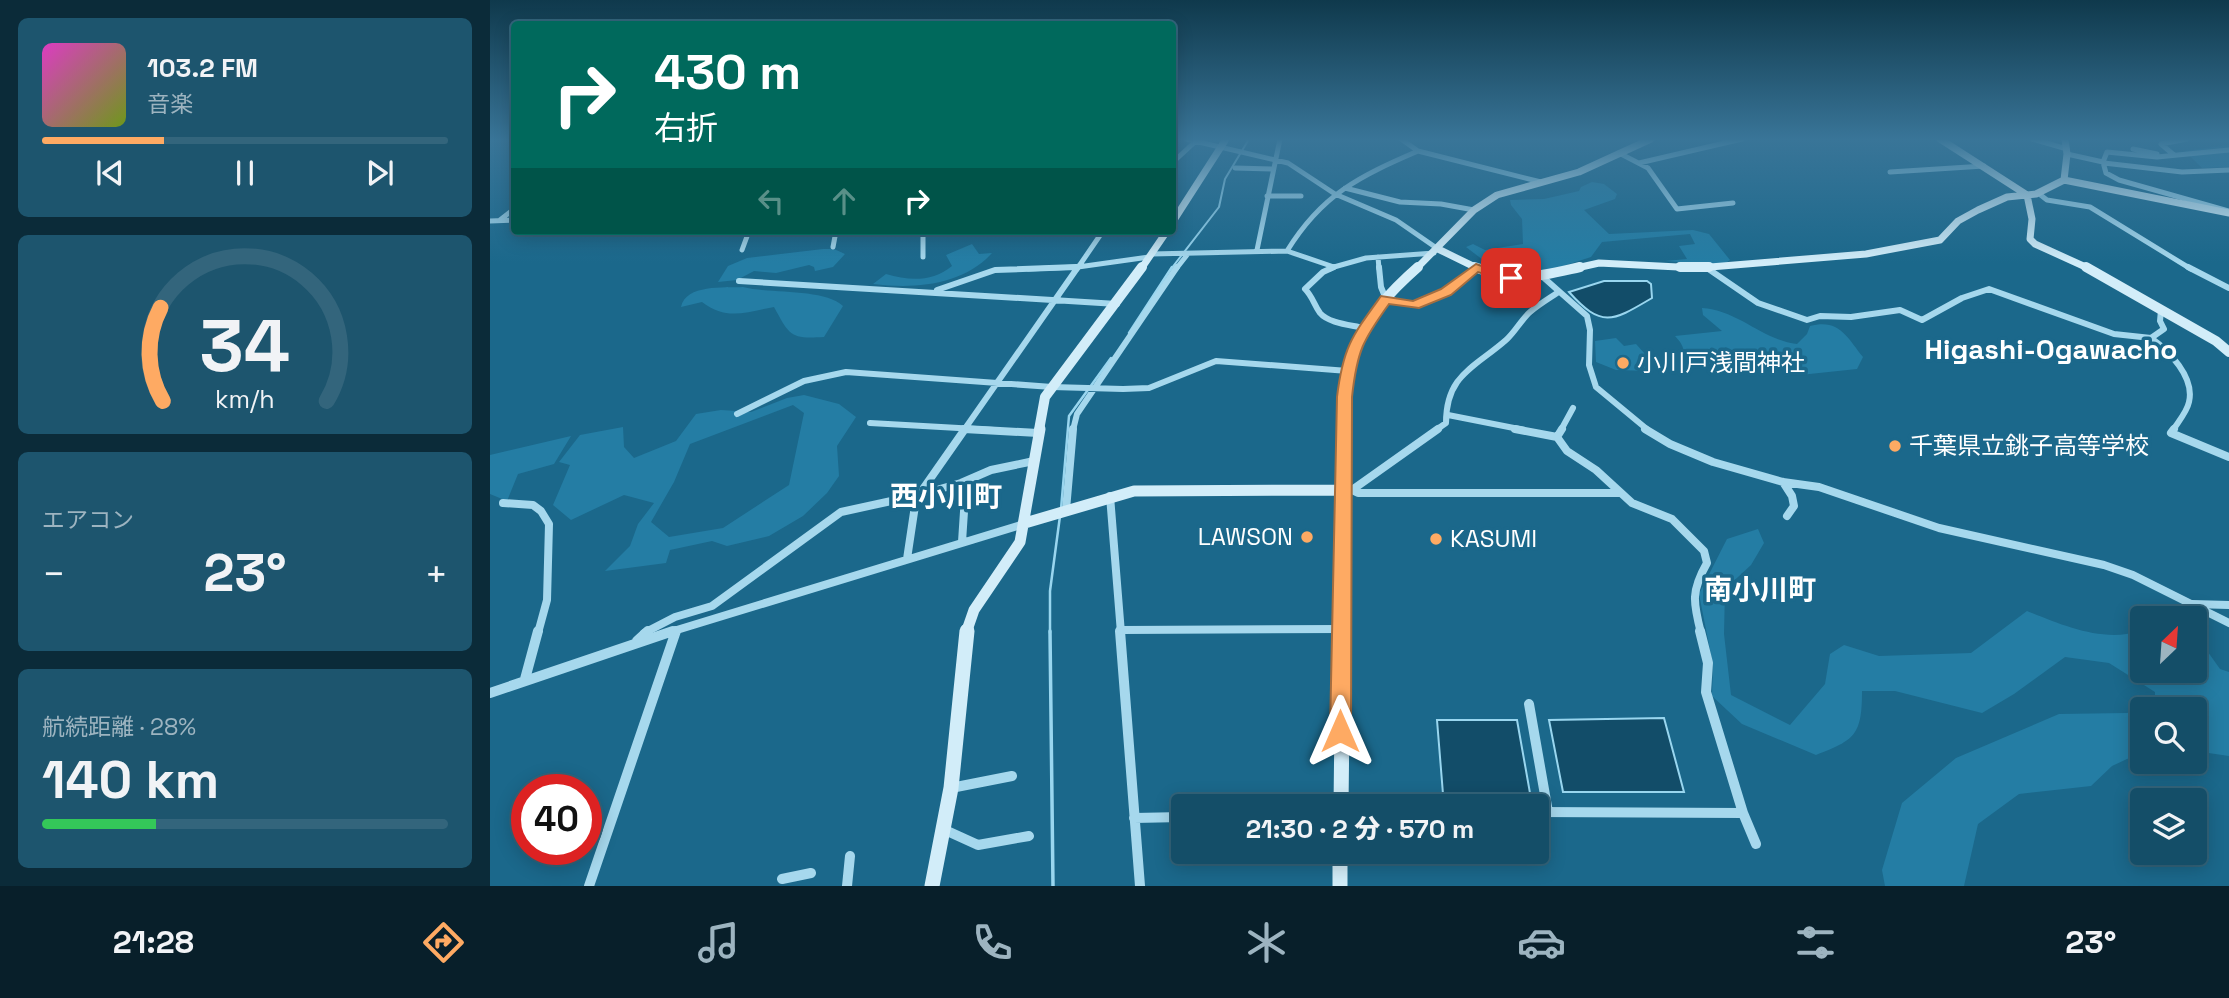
<!DOCTYPE html>
<html lang="ja">
<head>
<meta charset="utf-8">
<style>
	:root { --surface:#144e68; --page:#1d556e; --text:#f1f3f6; --muted:#9db4c0; --line:#33657c; --accent:#feaa63 }
	body { margin:0; font-family:"Space Grotesk","Noto Sans JP",sans-serif; background:var(--page); color:var(--text); height:100vh; display:flex; flex-direction:column; font-size:26px; white-space:nowrap }
	* { box-sizing:border-box; margin:0 }
	p { font-size:23px; color:var(--muted) }
	.icon { flex:none; width:38px; height:38px; fill:none; stroke:currentColor; stroke-width:2; stroke-linecap:round; stroke-linejoin:round }
	.map { position:relative; flex:1; overflow:hidden }
	.drawer { display:flex; flex-direction:column; gap:18px; padding:18px; background:#0b2b39; width:490px }
	.drawer>* { flex:none }
	.banner { position:absolute; left:21px; top:21px; width:665px; height:214px; border-radius:7px; box-shadow:0 4px 18px #0003,0 0 0 2px var(--line); background:#00695c; color:#fff; overflow:hidden }
	.needle { width:46px; rotate:25deg }
	.controls { position:absolute; left:1640px; top:606px; display:grid; gap:14px }
	.controls a { display:grid; place-items:center; width:77px; height:77px; border-radius:7px; background:var(--surface); box-shadow:0 4px 18px #0003,0 0 0 2px var(--line); font-size:35px }
	.speed { position:absolute; left:21px; top:774px; display:flex; gap:14px; font-size:35px; font-weight:700; text-align:center }
	.speed>* { display:grid; place-content:center; width:91px; height:91px; border-radius:50%; background:var(--surface); box-shadow:0 4px 18px #0003,0 0 0 2px var(--line); line-height:1 }
	.speed .limit { border:10px solid #d22; background:#fff; color:#111 }
	.pin { position:absolute; display:grid; place-items:center; width:60px; height:60px; color:#fff; margin:-30px; border-radius:14px; box-shadow:0 4px 10px #0006 }
	.me { position:absolute; width:77px; margin:-38px; rotate:0deg; stroke-linejoin:round; filter:drop-shadow(0 0 5px #0008) }
	.turn { display:flex; align-items:center; gap:24px; height:147px; padding:0 28px; font-size:32px }
	.turn .icon { width:91px; height:91px; stroke-width:2.5 }
	.turn b { display:block; font-size:49px; line-height:60px }
	.lanes { display:flex; align-items:center; height:66px; padding:0 28px; background:#0003; justify-content:center; gap:35px; direction:ltr }
	.lanes .off { opacity:.35 }
	.big { font-size:52px; font-weight:800; line-height:1.1 }
	.drawer .card { flex:1; display:flex; flex-direction:column; justify-content:center; gap:10px; min-width:0; padding:0 24px; border-radius:10px; background:var(--page) }
	.drawer .dial { align-items:center; gap:0 }
	.dial svg { height:182px; overflow:visible; fill:none; stroke:var(--line); stroke-width:7; stroke-linecap:round; text-anchor:middle }
	.dial text { fill:var(--text); stroke:none }
	.song { display:flex; align-items:center; gap:21px }
	.cover { width:84px; height:84px; border-radius:10px; background:linear-gradient(135deg,hsl(310 70% 55%),hsl(80 70% 35%)) }
	.played { height:7px; border-radius:4px; background:linear-gradient(90deg,var(--accent) 30%,var(--line) 30%) }
	.keys { display:flex; justify-content:space-around; direction:ltr }
	.heat { display:flex; justify-content:space-between; align-items:center; font-size:38px; direction:ltr }
	.charge { height:10px; border-radius:5px; background:linear-gradient(90deg,#34c759 28%,var(--line) 0) }
	.trip { position:absolute; left:681px; top:794px; width:378px; height:70px; border-radius:7px; background:var(--surface); box-shadow:0 4px 18px #0003,0 0 0 2px var(--line); font-weight:800; line-height:70px; text-align:center }
	.tabs { display:flex; height:112px; justify-content:space-around; align-items:center; background:#081f2a; color:var(--muted) }
	.tabs .icon { width:49px; height:49px }
	.tabs .active { color:var(--accent) }
	.tabs b { font-size:32px; color:var(--text) }
	main { display:flex; flex:1; min-height:0 }
	.map>svg:first-child { display:block }
</style>
</head>
<body>
<main>
<section class="drawer">
<div class="card">
<div class="song"><i class="cover"></i><div><b>103.2 FM</b><p>音楽</p></div></div>
<div class="played"></div>
<div class="keys"><svg class="icon" aria-label="previous" viewBox="0 0 24 24"><path d="M18 5L8 12l10 7zM5 5v14"/></svg><svg class="icon" aria-label="pause" viewBox="0 0 24 24"><path d="M8 5v14M16 5v14"/></svg><svg class="icon" aria-label="next" viewBox="0 0 24 24"><path d="M6 5l10 7-10 7zM19 5v14"/></svg></div>
</div>
<div class="card dial"><svg viewBox="0 0 100 80">
<path d="M14 69A42 42 0 1 1 86 69"/>
<path d="M14 69A42 42 0 0 1 13 28" stroke="#feaa63"/>
<text x="50" y="56" font-size="32" font-weight="700">34</text>
<text x="50" y="72" font-size="11">km/h</text>
</svg></div>
<div class="card"><p>エアコン</p>
<div class="heat"><a>−</a><b class="big">23°</b><a>+</a></div>
</div>
<div class="card"><p>航続距離 · 28%</p><b class="big">140 km</b><div class="charge"></div></div>
</section>
<div class="map">
<svg width="1739" height="886" viewBox="0 0 1739 886">
	<rect width="100%" height="100%" fill="#1b688b"/>
	<!-- green -->
	<path fill="#247da4" fill-rule="evenodd" d="M1739 145V167L1712 168 1695 151Z
		M1102 182 1114 184 1127 194 1125 199 1094 210 1119 234 1203 230 1219 234 1240 260 1233 265 1175 261 1197 259 1189 246 1205 244 1200 234 1112 242 1101 257 1067 268 1028 275 997 263 976 247 983 244 995 250 1033 244 1032 219 1021 205 1020 200 1054 199 1089 191 1091 187Z
		M482 244 489 254 502 253C472 286 424 289 383 284L396 274C420 281 442 282 462 266L456 255Z
		M333 249H344L355 254 343 267 325 271 324 267 319 265 286 273 264 271 247 280 228 282 238 266 257 258Z
		M253 287C279 294 334 288 353 306L334 337C300 339 300 336 284 307 255 312 237 321 212 302L191 307C196 284 234 288 253 287Z
		M1212 308C1248 310 1272 340 1307 344L1317 334 1320 326C1349 318 1357 337 1373 357L1367 369 1310 375 1275 354 1255 355 1196 369 1188 365C1196 351 1195 347 1185 336L1232 331 1213 315Z
		M1126 338 1134 346 1146 344 1155 354 1160 371 1126 370 1106 362 1105 341Z
		M314 395 349 404 366 417 347 446 349 476 337 493 313 516 279 536 237 546 222 541 180 550 176 563 115 571 140 546 148 524 164 503 134 495 81 520 63 505 80 465 69 462 90 435 133 427 134 447 144 458 186 441 206 414 231 410 261 412 297 398ZM303 405 314 413 299 485 233 528 179 537 161 522 184 482 200 444Z
		M81 436 64 464 28 474 17 501 0 494V455Z
		M1268 529 1274 543 1261 565 1235 589 1234 634 1241 695 1300 725 1335 684 1340 654 1354 645 1389 656 1481 653 1537 611C1572 625 1615 644 1652 630V670H1704L1705 637 1708 638 1730 669 1739 672V756L1705 751 1704 709H1659L1665 707V692L1619 663 1575 657 1524 694 1492 713 1405 691H1372C1372 735 1365 740 1326 755L1252 724 1222 696 1223 665 1209 594 1237 539Z
		M1652 710V752L1622 766 1601 786 1529 794 1488 824 1474 886H1395L1392 870 1412 803 1466 758 1569 714 1637 713Z"/>
	<!-- water -->
	<path fill="#124d69" stroke="#99d6ef" stroke-width="2" d="M1114 281H1157L1161 284 1162 298C1123 321 1112 329 1079 292Z
		M1174 718 1194 792H1073L1059 720Z
		M947 720H1027L1040 793 953 794Z"/>
	<g fill="none" stroke-linecap="round" stroke-linejoin="round">
		<!-- stream-far2 -->
		<path stroke="#99d6ef" stroke-width="2" d="M681 269 729 207 735 179 759 139"/>
		<!-- stream-far1 -->
		<path stroke="#99d6ef" stroke-width="2.5" d="M639 333 682 267
			M571 509 579 416 621 358
			M560 633V591L570 516"/>
		<!-- stream -->
		<path stroke="#99d6ef" stroke-width="3.5" d="M560 631 563 886"/>
		<!-- street-far3 -->
		<path stroke="#a6d8ed" stroke-width="5" d="M696 139 798 163 845 194 906 220 948 249
			M911 139 928 151 1051 182
			M1542 139 1577 149
			M1643 149 1667 154
			M1739 150 1667 157 1617 152 1613 162 1616 173 1629 180 1739 211
			M1129 153 1158 168 1187 209 1243 203
			M1577 154 1613 162
			M1684 155 1671 144 1697 139
			M682 163 707 140
			M1149 163 1252 139
			M1614 163 1692 172 1739 170
			M745 168 783 169
			M1400 172 1494 166
			M855 188 910 202 951 204 984 210
			M1548 193 1557 200 1600 207 1701 269
			M777 196H811
			M10 220 24 209
			M0 221 24 220
			M212 231H219
			M433 231V257
			M664 231 676 233
			M343 247 346 231
			M252 250 259 231
			M767 250 790 139
			M797 251C832 194 870 176 928 151
			M661 254 797 251 844 267 876 258 944 253
			M888 257 889 269
			M538 269 588 267 659 257
			M587 269 613 231
			M686 269 697 255
			M840 269 844 267"/>
		<!-- street-far2 -->
		<path stroke="#a6d8ed" stroke-width="6" d="M844 267 833 272 815 289C823 297 824 305 830 313 838 323 861 325 873 328
			M889 267 891 287 896 299 925 305 956 292 986 268
			M1698 267 1739 288
			M1217 268 1268 303 1317 320 1330 316 1361 317 1410 310 1432 320 1472 298 1499 289 1624 334 1661 338 1674 329 1670 321 1671 310
			M1054 278 1097 316 1100 330 1099 365 1106 387 1158 430
			M249 281 627 304
			M447 290 505 270 586 267
			M1661 338C1679 351 1705 377 1699 402 1697 412 1688 422 1683 430
			M247 414 314 381 356 372 562 387 633 389 659 388 726 361 858 371
			M958 415 1034 430
			M380 423 504 430
			M474 430 588 267
			M583 430 587 414 687 267
			M946 430 956 423C956 375 984 368 1016 340 1025 332 1031 320 1040 312 1048 305 1058 299 1067 293
			M1071 430 1083 408"/>
		<!-- street-far1 -->
		<path stroke="#a6d8ed" stroke-width="8" d="M474 429 548 433
			M1025 429 1067 437
			M1072 429 1067 437 1077 451 1106 470 1142 503 1182 519 1214 551 1217 563C1201 591 1203 602 1211 633
			M1155 429 1180 444 1223 462 1293 482 1329 487 1449 528 1614 565 1643 575 1739 623
			M1684 429 1681 433 1739 457
			M1293 482 1302 496 1304 506 1297 516
			M854 490H862L948 429
			M862 490 868 493H1129
			M620 496 631 633
			M13 503 43 505 51 511 59 524 57 600 48 633
			M576 510 583 429
			M472 542 476 481
			M417 559 426 499 475 429
			M1702 604 1739 605
			M631 630 852 629
			M154 633 185 617 222 606 351 512 429 495 471 483 501 470 544 461
			M177 633 534 524
			M185 633 186 630"/>
		<!-- street -->
		<path stroke="#a6d8ed" stroke-width="10" d="M630 631 650 886
			M1210 631 1218 663 1216 692 1253 813 1266 844
			M147 641 158 631
			M35 679 48 631
			M0 693 183 631
			M1039 704 1058 812
			M461 788 522 776
			M1046 812 1253 813
			M644 818 693 817
			M455 830 488 845 539 836
			M292 879 321 873
			M99 886 186 631
			M357 886 360 856"/>
		<!-- secondary-far3 -->
		<path stroke="#d2edf9" stroke-width="7" d="M1450 139 1537 195 1542 219 1540 239 1545 244 1600 269
			M1574 180 1739 213
			M682 223 736 139
			M948 249 989 269
			M651 269 677 231
			M926 269 984 210 1007 195 1089 172 1161 139
			M1082 269 1109 263 1208 268 1376 254 1450 240 1468 221 1488 210 1517 197 1546 194 1574 180 1577 154 1575 139"/>
		<!-- secondary-far2 -->
		<path stroke="#d2edf9" stroke-width="10" d="M984 267C1029 283 1046 277 1090 267
			M1190 267H1219
			M1596 267 1726 341 1739 352
			M549 430 555 397 652 267
			M855 430C855 353 869 319 928 267"/>
		<!-- secondary-far1 -->
		<path stroke="#d2edf9" stroke-width="11" d="M535 523 644 491 853 490
			M476 633 484 610 530 542 550 429
			M853 633 855 429"/>
		<!-- secondary -->
		<path stroke="#d2edf9" stroke-width="15" d="M851 807 853 631
			M850 852V886
			M442 886 461 788 477 631"/>
	</g>
	<!-- sky -->
	<linearGradient id="sky" x2="0" y2="1"><stop stop-color="#0f394c"/><stop offset="0.53" stop-color="#397598"/><stop offset="1" stop-color="#397598" stop-opacity="0"/></linearGradient>
	<rect width="1739" height="263" fill="url(#sky)"/>
	<!-- route -->
	<path fill="#feaa63" stroke="#a56e40" stroke-width="2" d="M986 264 1027 278 1021 282 988 272 961 295 929 308 899 304C873 340 867 351 862 397L861 731 858 737 850 740 843 737 840 731 847 397C853 347 862 336 891 296L923 301 951 289Z"/>
	<!-- markers -->
	<g fill="#feaa63" stroke="#1b688b" stroke-width="2.5">
		<circle cx="1133" cy="363" r="7"/>
		<circle cx="1405" cy="446" r="7"/>
		<circle cx="817" cy="537" r="7"/>
		<circle cx="946" cy="539" r="7"/>
	</g>
	<g text-anchor="middle" stroke-width="7" stroke-linejoin="round" paint-order="stroke">
		<!-- poi labels -->
		<g font-size="24" fill="#fff" stroke="#1b688b" text-anchor="start">
			<text x="1147" y="371">小川戸浅間神社</text>
			<text x="1419" y="454">千葉県立銚子高等学校</text>
			<text x="803" y="545" text-anchor="end">LAWSON</text>
			<text x="960" y="547">KASUMI</text>
		</g>
		<!-- quarter labels -->
		<g font-size="28" font-weight="bold" fill="#fff" stroke="#1b688b">
			<text x="1561" y="359">Higashi-Ogawacho</text>
			<text x="456" y="506">西小川町</text>
			<text x="1270" y="599">南小川町</text>
		</g>
	</g>
</svg>
<div class="controls">
<a><svg class="needle" viewBox="-14 -14 28 28"><path d="M0-13l5 13h-10z" fill="#e53935"/><path d="M0 13l5-13h-10z" fill="#9db4c0"/></svg></a>
<a><svg class="icon" aria-label="search" viewBox="0 0 24 24"><circle cx="10" cy="10" r="6"/><path d="M15 15l6 6"/></svg></a>
<a><svg class="icon" aria-label="layers" viewBox="0 0 24 24"><path d="M12 4l9 5-9 5-9-5zM3 14l9 5 9-5"/></svg></a>
</div>
<div class="speed"><div class="limit">40</div></div>
<div class="pin" style="left:1021px;top:278px;background:#d93025"><svg class="icon" aria-label="arrive" viewBox="0 0 24 24"><path d="M6 21V4h12l-3 4 3 4H6"/></svg></div>
<svg class="me" style="left:850px;top:731px" viewBox="-20 -20 40 40"><path d="M0-17L14 15 0 8-14 15z" fill="#feaa63" stroke="#fff" stroke-width="4"/></svg>
<div class="trip">21:30 · 2 分 · 570 m</div>
<div class="banner">
<div class="turn"><svg class="icon" aria-label="right" viewBox="0 0 24 24"><path d="M7 20v-9h11M14 6l5 5-5 5"/></svg><div><b>430 m</b>右折</div></div>
<div class="lanes"><svg class="icon off" aria-label="left" viewBox="0 0 24 24"><path d="M17 20v-9H6M10 6l-5 5 5 5"/></svg><svg class="icon off" aria-label="ahead" viewBox="0 0 24 24"><path d="M12 20V5M6 11l6-6 6 6"/></svg><svg class="icon" aria-label="right" viewBox="0 0 24 24"><path d="M7 20v-9h11M14 6l5 5-5 5"/></svg></div>
</div>
</div>
</main>
<nav class="tabs">
<b>21:28</b>
<svg class="icon active" aria-label="directions" viewBox="0 0 24 24"><path d="M12 3l9 9-9 9-9-9zM9 14v-3h6M13 9l2 2-2 2"/></svg>
<svg class="icon" aria-label="music" viewBox="0 0 24 24"><path d="M9 18V5l10-2v13"/><circle cx="6" cy="18" r="3"/><circle cx="16" cy="16" r="3"/></svg>
<svg class="icon" aria-label="phone" viewBox="0 0 24 24"><path d="M5 4h4l2 5-3 2q2 4 5 5l2-3 5 2v4C11 20 4 13 5 4z"/></svg>
<svg class="icon" aria-label="climate" viewBox="0 0 24 24"><path d="M12 3v18M4 7l16 10M4 17L20 7"/></svg>
<svg class="icon" aria-label="car" viewBox="0 0 24 24"><path d="M5 17H2v-5l4-1 3-4h7l3 4 3 1v5h-3M9 17h6M6 11h13"/><circle cx="7" cy="17" r="2"/><circle cx="17" cy="17" r="2"/></svg>
<svg class="icon" aria-label="filters" viewBox="0 0 24 24"><path d="M4 7h16M4 17h16"/><circle cx="9" cy="7" r="2"/><circle cx="15" cy="17" r="2"/></svg>
<b>23°</b>
</nav>
</body>
</html>
